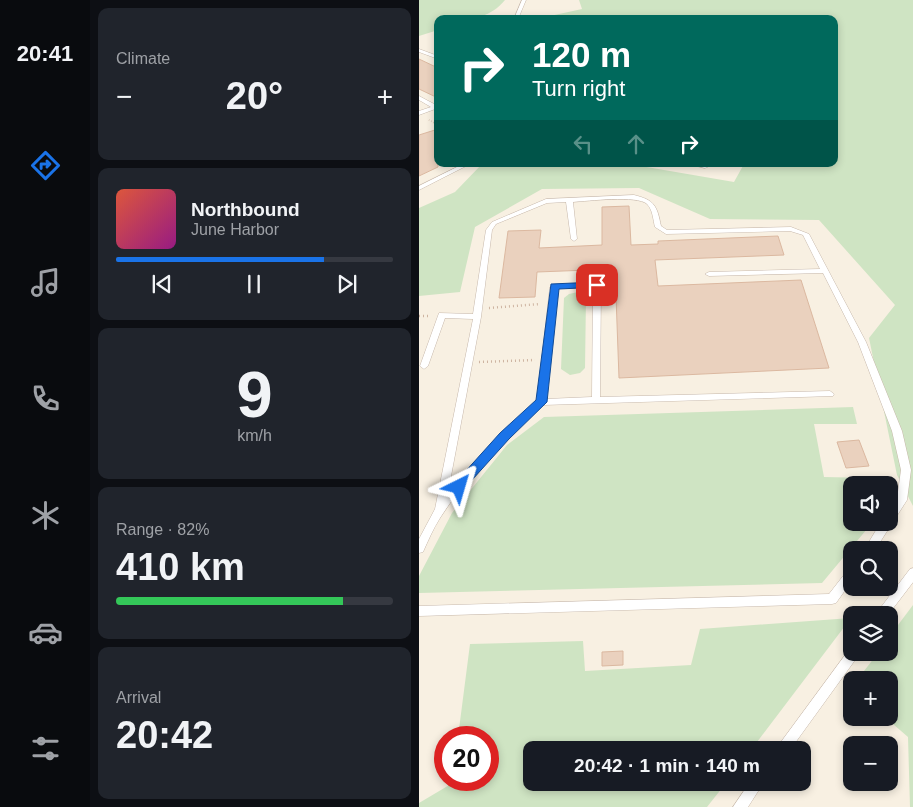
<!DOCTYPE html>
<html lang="en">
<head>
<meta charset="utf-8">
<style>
	:root { --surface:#171b24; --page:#20242c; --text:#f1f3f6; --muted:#9ea1a6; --line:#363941; --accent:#1a73e8 }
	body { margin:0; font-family:Helvetica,sans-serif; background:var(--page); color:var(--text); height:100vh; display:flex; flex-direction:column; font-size:19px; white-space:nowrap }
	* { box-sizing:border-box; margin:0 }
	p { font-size:16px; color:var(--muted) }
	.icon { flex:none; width:28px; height:28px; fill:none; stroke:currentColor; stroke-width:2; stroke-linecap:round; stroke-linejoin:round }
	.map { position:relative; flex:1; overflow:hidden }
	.details { display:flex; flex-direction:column; gap:8px; padding:8px; background:#0d0f14; width:329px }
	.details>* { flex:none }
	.guide { position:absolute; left:15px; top:15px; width:404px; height:152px; border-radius:10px; box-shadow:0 2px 8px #0003; background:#00695c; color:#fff; overflow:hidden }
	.fabs { position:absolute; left:424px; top:476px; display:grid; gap:10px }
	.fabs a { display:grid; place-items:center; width:55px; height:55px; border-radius:10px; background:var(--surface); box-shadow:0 2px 8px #0003; font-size:25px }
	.speed { position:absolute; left:15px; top:726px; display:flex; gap:10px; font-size:25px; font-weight:700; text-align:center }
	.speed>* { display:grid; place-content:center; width:65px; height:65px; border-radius:50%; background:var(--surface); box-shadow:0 2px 8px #0003; line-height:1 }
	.speed .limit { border:8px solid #d22; background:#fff; color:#111 }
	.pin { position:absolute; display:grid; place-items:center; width:42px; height:42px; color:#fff; margin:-21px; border-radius:10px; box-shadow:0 2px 8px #0006 }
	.me { position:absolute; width:55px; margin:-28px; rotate:40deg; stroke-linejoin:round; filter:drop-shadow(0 0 4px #0008) }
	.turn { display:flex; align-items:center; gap:18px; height:105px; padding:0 15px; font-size:22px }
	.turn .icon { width:65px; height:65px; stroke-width:2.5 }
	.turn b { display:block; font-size:35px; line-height:42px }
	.lanes { display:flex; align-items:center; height:48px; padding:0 15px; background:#0003; justify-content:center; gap:25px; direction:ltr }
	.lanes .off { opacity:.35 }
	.big { font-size:38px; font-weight:700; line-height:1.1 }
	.details .widget { flex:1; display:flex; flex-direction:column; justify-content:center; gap:8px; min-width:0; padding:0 18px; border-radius:10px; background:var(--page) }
	.details .dial { align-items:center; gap:0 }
	.dial b { font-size:65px; line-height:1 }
	.song { display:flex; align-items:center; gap:15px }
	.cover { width:60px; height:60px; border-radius:8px; background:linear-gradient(135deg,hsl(10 70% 55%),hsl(310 70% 35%)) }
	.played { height:5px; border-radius:2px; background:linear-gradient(90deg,var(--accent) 75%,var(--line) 75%) }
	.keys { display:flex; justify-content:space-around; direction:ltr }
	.heat { display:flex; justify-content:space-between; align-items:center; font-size:28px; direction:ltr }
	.charge { height:8px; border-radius:4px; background:linear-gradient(90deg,#34c759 82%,var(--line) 0) }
	.trip { position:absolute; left:104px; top:741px; width:288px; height:50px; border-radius:10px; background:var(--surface); box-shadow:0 2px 8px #0003; font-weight:700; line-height:50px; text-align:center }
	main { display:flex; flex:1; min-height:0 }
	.menu { display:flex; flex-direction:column; width:90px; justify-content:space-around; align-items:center; background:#090b0e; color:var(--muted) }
	.menu .icon { width:35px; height:35px }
	.menu .active { color:var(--accent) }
	.menu b { font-size:22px; color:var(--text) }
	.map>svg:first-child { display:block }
</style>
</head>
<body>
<main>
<nav class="menu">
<b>20:41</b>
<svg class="icon active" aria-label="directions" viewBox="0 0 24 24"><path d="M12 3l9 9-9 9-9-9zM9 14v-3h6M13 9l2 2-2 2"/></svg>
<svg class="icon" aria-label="music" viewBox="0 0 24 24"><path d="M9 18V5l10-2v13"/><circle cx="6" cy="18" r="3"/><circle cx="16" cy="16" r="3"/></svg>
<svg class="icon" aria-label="phone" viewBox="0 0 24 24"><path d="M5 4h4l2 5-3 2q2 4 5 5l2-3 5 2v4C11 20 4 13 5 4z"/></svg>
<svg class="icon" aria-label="climate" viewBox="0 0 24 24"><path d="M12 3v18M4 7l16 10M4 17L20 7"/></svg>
<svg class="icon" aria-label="car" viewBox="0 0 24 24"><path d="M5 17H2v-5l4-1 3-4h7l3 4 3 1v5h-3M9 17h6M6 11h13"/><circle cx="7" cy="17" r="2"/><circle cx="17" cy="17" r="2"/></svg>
<svg class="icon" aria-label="filters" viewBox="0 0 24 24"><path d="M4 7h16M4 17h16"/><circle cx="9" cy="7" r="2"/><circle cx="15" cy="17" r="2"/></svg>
</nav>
<section class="details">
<div class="widget"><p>Climate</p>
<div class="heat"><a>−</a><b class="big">20°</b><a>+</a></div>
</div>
<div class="widget">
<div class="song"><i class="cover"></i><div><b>Northbound</b><p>June Harbor</p></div></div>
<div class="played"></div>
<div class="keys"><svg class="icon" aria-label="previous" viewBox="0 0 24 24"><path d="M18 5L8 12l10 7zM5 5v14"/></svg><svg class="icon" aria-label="pause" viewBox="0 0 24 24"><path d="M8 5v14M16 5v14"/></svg><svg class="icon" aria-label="next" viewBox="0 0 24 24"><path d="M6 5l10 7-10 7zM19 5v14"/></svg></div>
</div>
<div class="widget dial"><b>9</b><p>km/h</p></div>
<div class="widget"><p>Range · 82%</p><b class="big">410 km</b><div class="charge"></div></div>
<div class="widget"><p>Arrival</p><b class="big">20:42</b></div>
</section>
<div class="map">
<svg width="495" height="807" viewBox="0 0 495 807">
	<rect width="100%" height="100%" fill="#f8f0e2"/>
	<!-- green -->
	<path fill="#cfe4c3" d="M0 0H86C68 22 45 19 19 19V30L0 36Z
		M160 0H494V506L478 475 450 338 476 305 400 220 291 219 220 188 123 189 56 227 41 292 0 296V208L36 192 63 164H210L315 182 325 164H415V19H134L131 16 163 9Z
		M159 292 167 297 166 368 161 373 151 375 142 369 145 298 150 294Z
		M434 407 438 424H395L405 477 453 478 454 485H432V522L453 523 403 583 0 593V576L33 513 88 445 125 417Z
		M494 605 495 807H491L489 737 467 718H470V680H438L459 653 470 652V637Z
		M432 618 332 750H112V782L307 783 288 807H0V803L32 784 33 780H69V738L39 737 51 644 164 641 166 671 272 665 281 629Z"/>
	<!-- building -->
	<path fill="#ead1be" stroke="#dbb8a0" d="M0 59 19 68V98L0 89Z
		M19 129V167L0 176V135Z
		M210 206 212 245 239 244V241L359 236 365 255 236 260 239 286 382 280 410 368 200 378 196 269 118 272 116 297 80 298 89 231 122 230 120 248 183 245V207Z
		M440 440 450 466 427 468 418 442Z
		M204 651V665L183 666V652Z"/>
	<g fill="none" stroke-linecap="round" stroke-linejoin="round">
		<defs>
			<path id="service" d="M103 0H107L99 19H95Z
				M0 49 19 56V59L0 52Z
				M0 96 17 105 19 104V108L0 115V111L12 107 0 100Z
				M44 164H51L0 190V186Z
				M270 164H295L286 168Z
				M215 195C236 200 238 206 242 226L248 230 372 227 390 234 447 342 483 431 492 470 488 500 456 550H445L462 522H470V512L478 499 482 470 473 431 439 342 404 273 290 276 286 274 290 272 401 269 384 235 371 231 247 234 236 227C234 220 234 210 228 204 218 195 169 201 154 202L158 239 155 241 152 239 147 202 128 203 77 224 73 230 62 317 29 492 66 450 118 401 131 287 135 285 178 283 182 285 181 397 411 391 415 394 414 396 124 405C87 439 48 475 21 518 14 529 9 541 4 552L0 553V539L16 509 54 319 26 318 9 366 5 369 1 366 20 313 54 314 67 230 73 222 127 199ZM174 287 173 397 127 399 138 289Z
				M495 568V581L469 615H456L491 569Z
				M432 569V582L417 603 413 604 0 616V606L410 594 428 571Z
				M432 647V652H441L439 656 371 750H357L359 746Z
				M331 782H345L329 807H314Z"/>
		</defs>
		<!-- service casing -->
		<use href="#service" stroke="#c7b8ab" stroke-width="1"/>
		<!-- path-far1 -->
		<path stroke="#ceb4a1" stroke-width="2" stroke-dasharray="0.5 2" stroke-linecap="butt" d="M10 120 19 125"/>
		<!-- path -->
		<path stroke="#ceb4a1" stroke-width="2.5" stroke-dasharray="1 3" stroke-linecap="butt" d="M70 308 121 304
			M0 316H12
			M60 362 116 360"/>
		<!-- service -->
		<use href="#service" fill="#fff" fill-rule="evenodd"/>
	</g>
	<!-- route -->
	<path fill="#1a73e8" stroke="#114b97" d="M178 282 181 283V287L140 289 128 402 90 439 44 490H36L34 487 36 483 81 433 117 400 132 284Z"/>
</svg>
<div class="fabs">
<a><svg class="icon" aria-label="sound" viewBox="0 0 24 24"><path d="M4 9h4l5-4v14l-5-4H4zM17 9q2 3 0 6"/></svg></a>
<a><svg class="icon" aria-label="search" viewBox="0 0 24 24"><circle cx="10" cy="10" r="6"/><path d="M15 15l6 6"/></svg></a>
<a><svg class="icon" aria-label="layers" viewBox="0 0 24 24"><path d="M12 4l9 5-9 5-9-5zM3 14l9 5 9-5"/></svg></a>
<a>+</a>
<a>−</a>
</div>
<div class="speed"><div class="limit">20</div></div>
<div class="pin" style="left:178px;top:285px;background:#d93025"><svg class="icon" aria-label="arrive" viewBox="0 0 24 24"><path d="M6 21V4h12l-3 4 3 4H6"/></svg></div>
<svg class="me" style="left:40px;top:487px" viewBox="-20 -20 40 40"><path d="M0-17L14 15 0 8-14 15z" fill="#1a73e8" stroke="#fff" stroke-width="4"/></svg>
<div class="trip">20:42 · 1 min · 140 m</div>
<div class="guide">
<div class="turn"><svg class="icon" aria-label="right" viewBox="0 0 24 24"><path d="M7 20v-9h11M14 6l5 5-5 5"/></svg><div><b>120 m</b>Turn right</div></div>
<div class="lanes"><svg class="icon off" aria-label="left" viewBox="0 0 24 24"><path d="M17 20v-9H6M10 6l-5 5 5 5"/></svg><svg class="icon off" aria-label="ahead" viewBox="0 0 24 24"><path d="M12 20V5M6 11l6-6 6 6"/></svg><svg class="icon" aria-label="right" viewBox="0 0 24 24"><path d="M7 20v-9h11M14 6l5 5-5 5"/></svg></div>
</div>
</div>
</main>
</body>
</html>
